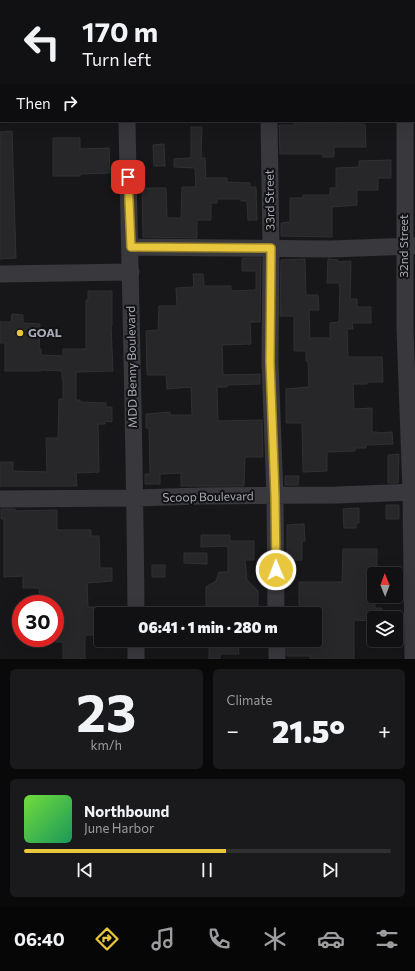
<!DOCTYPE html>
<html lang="en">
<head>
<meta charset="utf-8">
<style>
	:root { --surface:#111012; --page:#1a191b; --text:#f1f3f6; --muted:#9c9d9f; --line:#303032; --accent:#e8c73f }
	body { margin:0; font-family:Commissioner,sans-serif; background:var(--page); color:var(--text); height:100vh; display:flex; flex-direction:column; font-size:15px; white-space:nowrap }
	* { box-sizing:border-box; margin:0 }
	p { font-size:13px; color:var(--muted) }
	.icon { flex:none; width:22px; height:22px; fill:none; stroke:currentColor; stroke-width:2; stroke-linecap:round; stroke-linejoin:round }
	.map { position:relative; height:659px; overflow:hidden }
	.panel { display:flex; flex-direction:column; gap:10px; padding:10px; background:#09090a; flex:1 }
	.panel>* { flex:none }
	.banner { position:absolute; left:0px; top:0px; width:415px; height:122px; box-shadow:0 4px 16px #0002,0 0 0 1px var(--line); background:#111012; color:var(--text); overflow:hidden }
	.needle { width:26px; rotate:359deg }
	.tools { position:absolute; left:367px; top:567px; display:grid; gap:8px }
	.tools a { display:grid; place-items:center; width:36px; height:36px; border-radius:4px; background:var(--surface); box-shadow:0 4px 16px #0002,0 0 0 1px var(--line); font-size:20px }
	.speed { position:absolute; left:12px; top:595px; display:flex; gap:8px; font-size:20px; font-weight:700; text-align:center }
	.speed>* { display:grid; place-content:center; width:52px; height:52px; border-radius:50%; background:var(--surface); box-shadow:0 4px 16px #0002,0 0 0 1px var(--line); line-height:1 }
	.speed .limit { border:6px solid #d22; background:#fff; color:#111 }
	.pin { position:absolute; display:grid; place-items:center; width:34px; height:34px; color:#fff; margin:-17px; border-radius:8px; box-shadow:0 2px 6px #0006 }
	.me { position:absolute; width:44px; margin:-22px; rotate:359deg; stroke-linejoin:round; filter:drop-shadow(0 0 3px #0008) }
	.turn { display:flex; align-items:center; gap:14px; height:84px; padding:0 16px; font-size:18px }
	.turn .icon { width:52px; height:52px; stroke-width:2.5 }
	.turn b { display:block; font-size:28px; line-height:34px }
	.then { display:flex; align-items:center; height:38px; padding:0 16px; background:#0003; gap:8px; font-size:15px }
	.big { font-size:30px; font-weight:800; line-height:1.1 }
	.panel .tile { flex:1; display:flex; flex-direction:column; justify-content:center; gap:6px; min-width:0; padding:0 14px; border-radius:6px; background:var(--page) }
	.panel .dial { align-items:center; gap:0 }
	.dial b { font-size:52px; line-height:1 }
	.song { display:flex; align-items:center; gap:12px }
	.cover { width:48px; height:48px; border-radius:6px; background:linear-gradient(135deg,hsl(100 70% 55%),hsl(150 70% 35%)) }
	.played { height:4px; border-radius:2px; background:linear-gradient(90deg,var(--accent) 55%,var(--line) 55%) }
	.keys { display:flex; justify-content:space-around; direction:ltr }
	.heat { display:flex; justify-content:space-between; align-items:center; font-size:22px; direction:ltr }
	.panel .tiles { flex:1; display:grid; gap:10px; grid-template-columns:1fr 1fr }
	.tile:last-child { grid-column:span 2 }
	.trip { position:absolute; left:94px; top:607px; width:228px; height:40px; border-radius:4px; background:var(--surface); box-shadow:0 4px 16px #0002,0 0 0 1px var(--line); font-weight:800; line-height:40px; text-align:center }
	.dock { display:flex; height:64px; justify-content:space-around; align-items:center; background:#070607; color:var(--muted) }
	.dock .icon { width:28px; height:28px }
	.dock .active { color:var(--accent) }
	.dock b { font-size:18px; color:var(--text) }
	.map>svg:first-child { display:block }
</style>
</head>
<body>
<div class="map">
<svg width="415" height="659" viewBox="0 0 415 659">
	<rect width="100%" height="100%" fill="#171618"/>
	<!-- building -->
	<path fill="#272729" stroke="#313134" d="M294 122 319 123 344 122V124H365L366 147H334V157H323V154H280L279 125H294Z
		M191 127H202L201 158H205L206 178H227V182L250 183V187H256L257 220H248L247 201H241V199H217V203H211V220H197V238L143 237 142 188H166L167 218H181L182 187H196L195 168 174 167V159L191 158Z
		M12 131 16 258 0 259V132Z
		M53 138H80V149L109 148 110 173 80 174V176H53Z
		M164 144 165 166H154L153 145Z
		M391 160V178H378V190H357V205L332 207V237L281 236V223L290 222V198H303V195H330V188H336V168L359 167V161Z
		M242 258H261L260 322H250L251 344 222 345 223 375 260 374V384L227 385V387H217L218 421 262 420 263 457H245L244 486H181V473L160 474V484H145V474H150L149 428H146V414L170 412V415H192L191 387 167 389 166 375H147L146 331 158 330 159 306H177L176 288 194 287 193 274H203L204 286H231V291L256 290V271H242Z
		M305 259 306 295H318L319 310H309L310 338H330V323L339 322 340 286H339L340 283H327L328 259 338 260V262L351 261 350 299H357V307H371V323H352L353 329H347L348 357H382L383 382H367V384H353L354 409 372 408V432H377V433L392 432 393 444 366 445V448H355V451L327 452V471L303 472 302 423H286V389L309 387 308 361H306V351H294V316H280L281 260Z
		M88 291H112V326H111L113 371 76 372V400H80V402L106 403V407H112V422L105 421V424H98L99 472 76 473 77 486H0V462H13V471L47 472 46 438H58L59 399H63V379H62V371L41 370V371H5V343H0V322H11L12 314 23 315V323L40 324 39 349H41V355L63 356V349H86V300H88Z
		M399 454 398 483H388V455Z
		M285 476H299L298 485H285Z
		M386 505H399V519H386Z
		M359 508V523H356V528H344L343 509Z
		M1 509H15V511L57 510V530H91V536H99L100 568H112V581L87 583 88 607H101V635H85V659H63V642H55V604H40L39 588H23V576L4 577V519H1Z
		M304 524 305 541H302V560H287V525Z
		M201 535H230V541H254V560H245L247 580 258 591V611L252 614H206V587L216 581 219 572H228V546L201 547Z
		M343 549H377V574H374L375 608H382V618H374V621L354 620V659H310V656H287V640H315V614H299V582H342Z
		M184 553H207V564L184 563Z
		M152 565H165V577H152Z
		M211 644H238L239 654H220V659H209V645H211Z"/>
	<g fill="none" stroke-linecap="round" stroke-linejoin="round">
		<!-- minor -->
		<path stroke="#38383d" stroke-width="17" d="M268 0V1
			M404 0V1
			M125 1V0
			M127 121C130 285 135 450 136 614
			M269 121 271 248 270 362 275 496 276 614
			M405 121V329L411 492 413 659
			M131 247 331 249 414 246
			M0 274 131 272
			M0 499 135 498 201 496 337 495 415 492
			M136 640V659
			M277 640V659"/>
	</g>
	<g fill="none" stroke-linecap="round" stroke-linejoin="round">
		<defs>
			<path id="route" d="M128 177 131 247 271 248 270 362 275 496 276 570"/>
		</defs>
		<!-- route casing -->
		<use href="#route" stroke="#978129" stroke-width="10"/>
		<!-- route -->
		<use href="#route" stroke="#e8c73f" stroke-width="7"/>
	</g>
	<!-- markers -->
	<circle fill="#e8c73f" stroke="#121113" stroke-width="1.5" cx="20" cy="333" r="4"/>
	<g text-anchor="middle" stroke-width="4" stroke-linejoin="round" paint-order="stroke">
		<!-- street labels -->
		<g font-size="12" fill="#a9acb8" stroke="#121113">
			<text transform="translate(270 200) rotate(-91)" y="4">33rd Street</text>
			<text transform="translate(404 246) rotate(-90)" y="4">32nd Street</text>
			<text transform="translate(132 367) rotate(-91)" y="4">MDD Benny Boulevard</text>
			<text transform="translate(208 497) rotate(-1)" y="4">Scoop Boulevard</text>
		</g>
		<!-- poi labels -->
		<g font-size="12" font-weight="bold" fill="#a9acb8" stroke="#121113" text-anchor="start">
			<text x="28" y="337">GOAL</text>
		</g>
	</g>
</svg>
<div class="tools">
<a><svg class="needle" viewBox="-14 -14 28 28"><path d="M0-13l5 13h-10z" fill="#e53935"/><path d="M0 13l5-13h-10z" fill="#9c9d9f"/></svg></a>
<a><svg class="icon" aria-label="layers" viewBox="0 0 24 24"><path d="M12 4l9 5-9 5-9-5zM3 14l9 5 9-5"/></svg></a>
</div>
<div class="speed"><div class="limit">30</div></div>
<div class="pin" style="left:128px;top:177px;background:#d93025"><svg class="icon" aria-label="arrive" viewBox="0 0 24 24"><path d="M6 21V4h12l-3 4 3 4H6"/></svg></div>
<svg class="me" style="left:276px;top:570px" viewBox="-20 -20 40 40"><circle r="17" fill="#e8c73f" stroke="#fff" stroke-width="3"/><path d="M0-11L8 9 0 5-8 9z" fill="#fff"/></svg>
<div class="trip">06:41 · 1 min · 280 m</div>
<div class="banner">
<div class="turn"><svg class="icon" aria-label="left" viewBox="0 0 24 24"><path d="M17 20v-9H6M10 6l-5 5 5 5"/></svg><div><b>170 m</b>Turn left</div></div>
<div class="then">Then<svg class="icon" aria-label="right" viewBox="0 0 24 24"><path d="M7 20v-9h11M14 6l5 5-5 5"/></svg></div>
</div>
</div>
<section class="panel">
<div class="tiles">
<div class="tile dial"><b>23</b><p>km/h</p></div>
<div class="tile"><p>Climate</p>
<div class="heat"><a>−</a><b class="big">21.5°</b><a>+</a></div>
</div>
<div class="tile">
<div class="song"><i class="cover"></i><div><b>Northbound</b><p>June Harbor</p></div></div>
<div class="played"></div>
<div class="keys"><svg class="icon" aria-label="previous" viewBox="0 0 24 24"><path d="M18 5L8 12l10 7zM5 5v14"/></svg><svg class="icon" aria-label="pause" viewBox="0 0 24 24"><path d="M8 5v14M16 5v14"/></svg><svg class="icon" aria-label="next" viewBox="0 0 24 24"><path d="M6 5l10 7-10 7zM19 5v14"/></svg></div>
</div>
</div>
</section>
<nav class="dock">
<b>06:40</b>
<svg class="icon active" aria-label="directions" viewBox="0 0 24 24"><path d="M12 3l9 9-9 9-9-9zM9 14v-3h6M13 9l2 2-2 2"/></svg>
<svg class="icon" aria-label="music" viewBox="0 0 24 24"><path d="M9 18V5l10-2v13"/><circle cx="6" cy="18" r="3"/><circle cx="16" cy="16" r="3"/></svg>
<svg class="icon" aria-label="phone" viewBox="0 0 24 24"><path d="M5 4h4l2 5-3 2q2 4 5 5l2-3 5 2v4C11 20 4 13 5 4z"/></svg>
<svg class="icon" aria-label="climate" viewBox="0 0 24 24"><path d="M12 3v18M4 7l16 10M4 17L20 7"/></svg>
<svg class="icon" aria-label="car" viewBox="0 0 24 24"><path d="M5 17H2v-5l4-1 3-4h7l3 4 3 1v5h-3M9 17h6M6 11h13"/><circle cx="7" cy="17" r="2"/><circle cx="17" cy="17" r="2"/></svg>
<svg class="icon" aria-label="filters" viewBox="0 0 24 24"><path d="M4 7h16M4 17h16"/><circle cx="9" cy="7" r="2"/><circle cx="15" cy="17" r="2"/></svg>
</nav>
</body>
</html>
